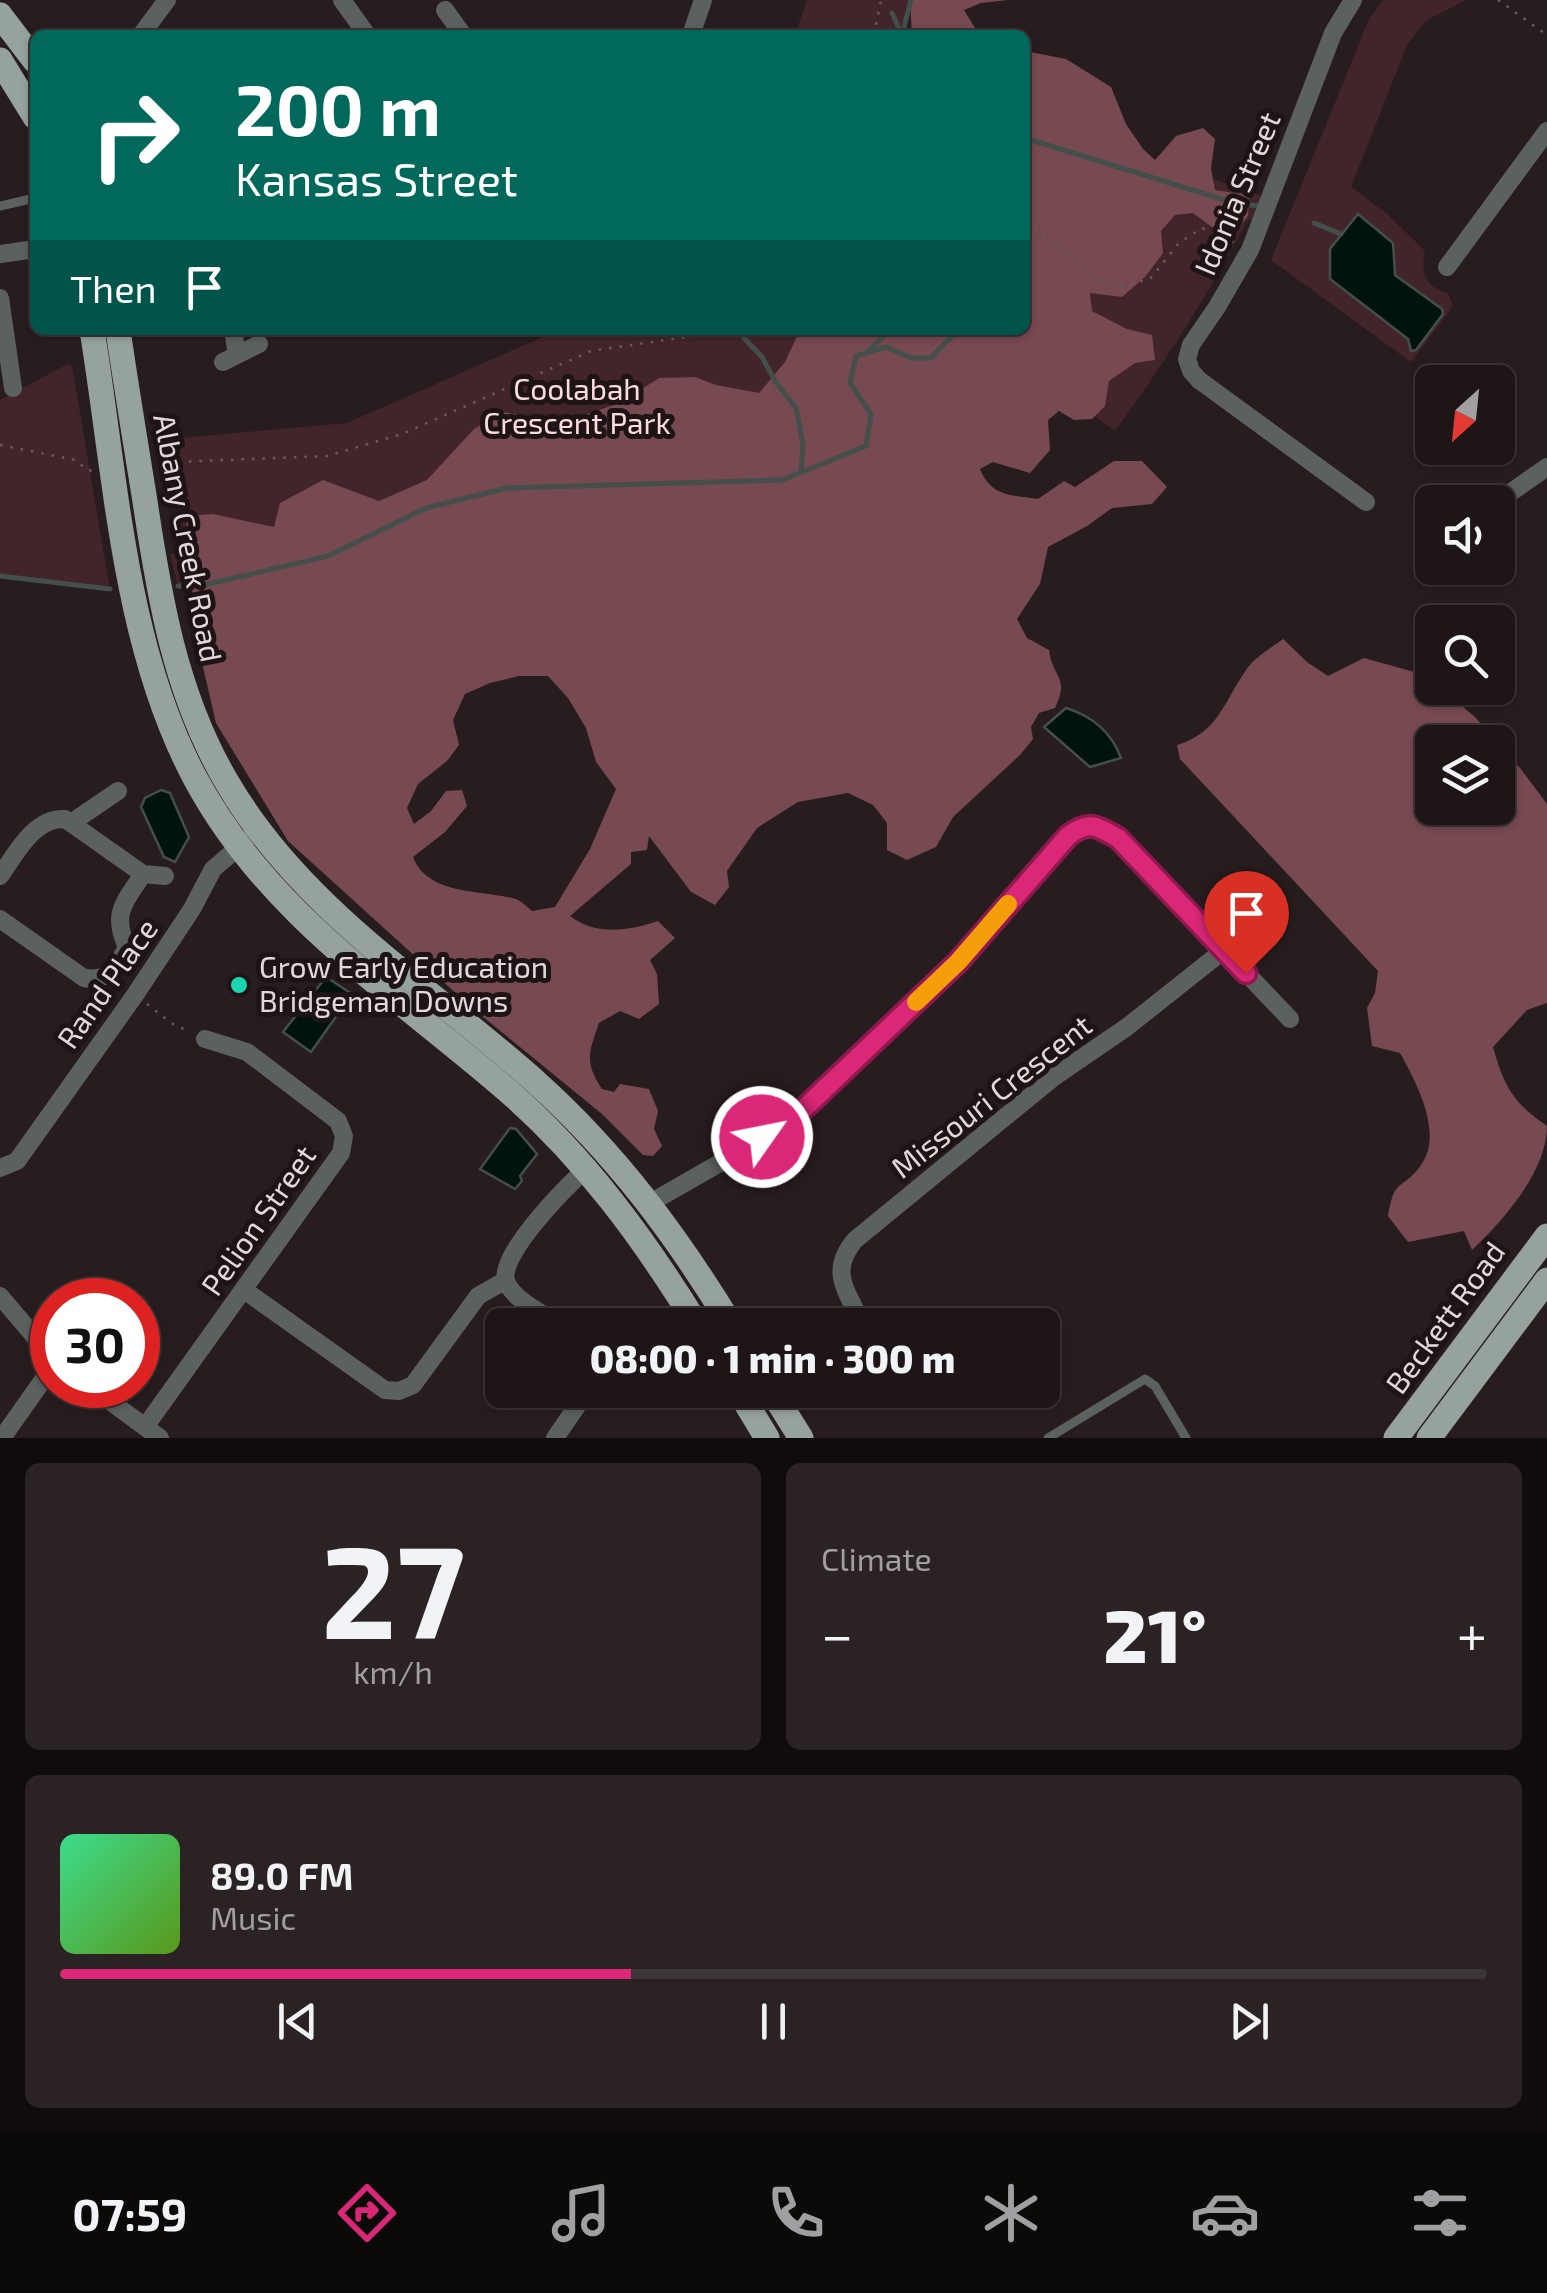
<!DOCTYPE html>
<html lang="en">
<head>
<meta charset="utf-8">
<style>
	:root { --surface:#1e1616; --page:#2b2323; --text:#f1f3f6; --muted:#a19fa1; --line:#3c3535; --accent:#db2777 }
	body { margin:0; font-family:"Exo 2",sans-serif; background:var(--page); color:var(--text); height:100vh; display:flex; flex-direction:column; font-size:38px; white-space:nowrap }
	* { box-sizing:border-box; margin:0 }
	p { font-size:32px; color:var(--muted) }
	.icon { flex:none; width:55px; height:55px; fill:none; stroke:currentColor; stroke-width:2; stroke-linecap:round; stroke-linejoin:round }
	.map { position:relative; height:1438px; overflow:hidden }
	.drawer { display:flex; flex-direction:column; gap:25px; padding:25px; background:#100c0c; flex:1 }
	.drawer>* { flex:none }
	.top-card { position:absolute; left:30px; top:30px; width:1000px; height:305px; border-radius:15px; box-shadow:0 2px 8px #0004,0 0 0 2px var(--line); background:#00695c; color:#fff; overflow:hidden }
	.needle { width:65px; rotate:207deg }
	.fabs { position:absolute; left:1415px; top:365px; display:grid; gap:20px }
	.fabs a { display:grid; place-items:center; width:100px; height:100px; border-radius:15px; background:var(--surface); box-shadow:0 2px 8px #0004,0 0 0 2px var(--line); font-size:50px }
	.speed { position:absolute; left:30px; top:1278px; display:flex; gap:20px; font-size:50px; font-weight:700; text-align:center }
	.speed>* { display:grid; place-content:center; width:130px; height:130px; border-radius:50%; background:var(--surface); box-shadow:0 2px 8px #0004,0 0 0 2px var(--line); line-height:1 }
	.speed .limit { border:15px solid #d22; background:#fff; color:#111 }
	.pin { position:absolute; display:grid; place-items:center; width:85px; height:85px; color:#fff; margin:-102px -42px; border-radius:50% 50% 50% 0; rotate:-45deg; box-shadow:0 0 10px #0007 }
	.pin .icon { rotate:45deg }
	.me { position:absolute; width:110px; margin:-55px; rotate:57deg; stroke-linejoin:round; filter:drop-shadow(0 0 8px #0008) }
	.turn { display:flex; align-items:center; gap:35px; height:210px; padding:0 40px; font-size:45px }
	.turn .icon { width:130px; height:130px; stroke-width:2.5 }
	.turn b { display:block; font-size:70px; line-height:85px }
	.then { display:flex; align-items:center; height:95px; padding:0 40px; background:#0003; gap:20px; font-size:38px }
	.big { font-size:75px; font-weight:800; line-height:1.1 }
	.drawer .widget { flex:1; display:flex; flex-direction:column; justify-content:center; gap:15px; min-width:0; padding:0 35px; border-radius:15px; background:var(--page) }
	.drawer .dial { align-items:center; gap:0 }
	.dial b { font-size:130px; line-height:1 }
	.song { display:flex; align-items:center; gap:30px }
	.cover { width:120px; height:120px; border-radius:15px; background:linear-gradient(135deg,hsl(150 70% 55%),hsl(90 70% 35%)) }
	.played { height:10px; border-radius:5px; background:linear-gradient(90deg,var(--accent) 40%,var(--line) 40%) }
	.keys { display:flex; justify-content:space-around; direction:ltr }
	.heat { display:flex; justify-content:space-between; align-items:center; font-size:55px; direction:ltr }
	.drawer .tiles { flex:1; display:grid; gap:25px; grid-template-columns:1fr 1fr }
	.widget:last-child { grid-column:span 2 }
	.trip { position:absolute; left:485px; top:1308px; width:575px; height:100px; border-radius:15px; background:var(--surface); box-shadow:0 2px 8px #0004,0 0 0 2px var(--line); font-weight:800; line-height:100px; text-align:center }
	.tab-bar { display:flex; height:160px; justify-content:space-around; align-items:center; background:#0c0909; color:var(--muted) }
	.tab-bar .icon { width:70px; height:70px }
	.tab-bar .current { color:var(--accent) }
	.tab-bar b { font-size:45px; color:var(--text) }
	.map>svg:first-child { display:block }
</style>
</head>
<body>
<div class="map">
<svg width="1547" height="1438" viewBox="0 0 1547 1438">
	<rect width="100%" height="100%" fill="#281d1e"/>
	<!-- green -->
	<path fill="#42252a" d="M807 0H911L902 35H795Z
		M1383 0H1466L1425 21 1407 45 1351 187 1386 213 1425 251C1420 273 1426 288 1448 293L1453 306 1411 362 1271 260 1369 19Z
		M1025 116 1263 196 1256 217 1247 221C1208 295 1164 364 1115 431L974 330H1025Z
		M559 330H951L851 370 204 585 178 586 170 554 184 552 168 439 347 423Z
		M68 364 72 366 110 589 0 576V400Z"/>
	<!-- forest -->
	<path fill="#774951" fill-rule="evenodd" d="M910 0H1008L981 3 964 10 975 28 985 35H912Z
		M1025 51 1066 59 1111 87 1126 124 1143 149 1155 160 1176 136 1203 128 1215 139 1211 168 1215 190 1249 195 1248 216 1239 227H1212L1193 213 1175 215 1161 231 1163 253 1146 276 1122 297 1090 293 1092 311 1127 329 1152 335 1155 360 1135 363 1109 381 1105 406 1092 419 1074 420 1059 411 1048 420 1050 450 1030 473 993 462 980 469C991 497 1012 495 1038 499L1064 481 1075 487 1114 461H1142L1167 487 1152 504 1112 508 1087 526 1048 547 1040 584 1017 619 1027 638 1049 650C1053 680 1070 676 1055 708L1039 713 1031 727 1033 739 1020 755 953 817 936 847 907 860 887 850V823L873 805 848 793 798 802 757 828 727 871 729 887 715 905 691 892 649 836 647 850 631 852V864L570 916C596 936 628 931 658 921L675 938 650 960 657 974 659 1004 639 1019 620 1011 599 1023C589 1052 584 1062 602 1089L614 1092 620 1084 649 1089 658 1111 654 1129 662 1146 653 1156 643 1155 602 1114 471 1007 288 841 216 723 196 637 186 516 213 514 274 527 280 503 323 480 379 501 427 480 474 429 502 412 563 422 620 403 659 378 695 377 716 385 759 393 785 362 800 330H1025ZM519 676H548L568 698 586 728 596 762 616 789 590 849 555 907 532 911C526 906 520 899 512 898 479 890 428 895 413 857L445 832 467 806 462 790 446 791 431 811 414 824 407 808 418 784 447 761 459 745 453 720 465 694 490 683Z
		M1283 639 1307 662 1328 676 1364 658 1425 675 1432 681V688H1440L1475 717 1520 768 1547 804V1003L1527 1010 1493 1047C1504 1086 1513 1103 1547 1126 1547 1171 1503 1221 1472 1250L1464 1231 1408 1242 1388 1216C1395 1175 1402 1192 1421 1165 1444 1133 1416 1082 1400 1053L1372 1046 1367 1008 1375 993 1378 971 1180 759 1177 745C1219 732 1223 703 1246 670 1254 658 1271 648 1283 639ZM1432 742H1498V808H1432Z"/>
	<!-- water -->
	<path fill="#00130d" stroke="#444e4a" stroke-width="2.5" d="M1358 214 1393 243 1395 275 1442 309 1443 314 1416 350 1411 351 1408 339 1330 279V249Z
		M1066 708C1092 716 1112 733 1121 758L1090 767 1044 727Z
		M161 790 170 793 189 837 175 862 164 857 141 807 145 798Z
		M326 977 352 994 311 1052 283 1032Z
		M510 1128 516 1129 537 1154 520 1176 522 1181 515 1189 480 1169Z"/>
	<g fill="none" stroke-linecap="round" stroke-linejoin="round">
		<!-- stream -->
		<path stroke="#444e4a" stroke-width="5" d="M892 13 901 33
			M902 35 911 0
			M1025 138 1234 203 1259 206
			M1314 223 1341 234
			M744 338 762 357 775 381 796 408 803 444 801 472
			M867 352 890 330
			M0 576 110 589
			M178 586 204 585 328 556 426 508 507 488 782 480 866 446 871 414 850 383 856 356 886 347 911 358H931L952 336 951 330"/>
		<!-- path -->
		<path stroke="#665c5d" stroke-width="2.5" stroke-dasharray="2.5 8" stroke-linecap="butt" d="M1498 0 1547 35
			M874 35 881 0
			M1025 225 1055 243 1099 282 1119 287 1150 279 1179 243 1202 228 1235 243
			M0 445 76 460 87 470 93 471
			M159 455 174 462 327 456 402 434 591 351 706 334 713 330
			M147 1004 171 1023 190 1032"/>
		<!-- service -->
		<path stroke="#5b615f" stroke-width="9" d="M0 206 35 198
			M1048 1438 1145 1379 1155 1386 1186 1438"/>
		<!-- minor -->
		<path stroke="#5b615f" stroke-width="18" d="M342 0 367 35
			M1353 0 1333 33 1250 250 1217 307 1191 345 1187 359 1191 371 1199 380 1366 502
			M445 10 463 35
			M141 35 167 0
			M691 35 703 0
			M0 254 35 249
			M1447 267 1547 131
			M0 298 13 388
			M233 330 237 355
			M223 362 259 344
			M1497 502 1547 467
			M71 823 118 791
			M143 874 165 876
			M0 876C16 854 34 817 65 819L143 874C125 902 111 913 127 947
			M0 919 84 978C108 982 117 967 127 947
			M0 1168 17 1161 135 995 192 909 213 869 247 840
			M650 1203 793 1121 958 962 1068 836C1087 821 1098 826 1117 837L1290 1019
			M244 1290 385 1390 399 1391 413 1385 478 1296 506 1280
			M0 1296 52 1357
			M855 1309C840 1282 834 1265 855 1240L1054 1077 1127 1027 1224 950
			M560 1325C544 1314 513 1300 506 1281 498 1255 567 1186 586 1169
			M88 1385 160 1438
			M145 1427 341 1153 344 1136 338 1121 247 1052 205 1039
			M2 1438 43 1380 52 1377
			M555 1438 588 1390"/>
		<!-- primary -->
		<path stroke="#96a29e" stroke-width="25" d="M0 15 35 61
			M0 60 35 117
			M92 330C116 477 124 645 195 778 269 916 393 991 508 1091 585 1158 644 1239 697 1325
			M118 330C126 385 135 440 144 495 159 596 175 695 228 784 303 911 430 987 537 1083 616 1154 676 1235 731 1325
			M738 1390 767 1438
			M771 1390 801 1438
			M1396 1438 1547 1236
			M1429 1438 1547 1280"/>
	</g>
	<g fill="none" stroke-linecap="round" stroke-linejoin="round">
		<defs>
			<path id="route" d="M762 1137 792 1120 958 962 1068 836C1089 820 1096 826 1118 838L1246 973"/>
		</defs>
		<!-- route casing -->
		<use href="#route" stroke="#8e194d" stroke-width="25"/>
		<!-- route -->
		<use href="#route" stroke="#db2777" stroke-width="18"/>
		<!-- slow -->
		<path stroke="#f59e0b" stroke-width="18" d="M916 1002 958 962 1008 904"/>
	</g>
	<!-- markers -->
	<circle fill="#1bd5b1" stroke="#1e1415" stroke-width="4" cx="239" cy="985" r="10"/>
	<g text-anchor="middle" stroke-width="10" stroke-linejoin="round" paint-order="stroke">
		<!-- street labels -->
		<g font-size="30" fill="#e1d9da" stroke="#1e1415">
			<text transform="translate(1238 194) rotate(-67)" y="10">Idonia Street</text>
			<text transform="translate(187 538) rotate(79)" y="10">Albany Creek Road</text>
			<text transform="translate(108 984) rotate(-55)" y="10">Rand Place</text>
			<text transform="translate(992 1097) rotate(-38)" y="10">Missouri Crescent</text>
			<text transform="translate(259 1221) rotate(-55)" y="10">Pelion Street</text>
			<text transform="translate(1446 1318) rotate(-54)" y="10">Beckett Road</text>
		</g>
		<!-- park labels -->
		<g font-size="30" fill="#fcdbdf" stroke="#1e1415">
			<text x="577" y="400">Coolabah<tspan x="577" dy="34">Crescent Park</tspan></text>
		</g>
		<!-- poi labels -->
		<g font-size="30" fill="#e1d9da" stroke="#1e1415" text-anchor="start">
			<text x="259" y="978">Grow Early Education<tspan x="259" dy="34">Bridgeman Downs</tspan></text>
		</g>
	</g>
</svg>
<div class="fabs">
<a><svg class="needle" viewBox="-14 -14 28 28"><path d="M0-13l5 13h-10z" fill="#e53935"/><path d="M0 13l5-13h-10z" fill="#a19fa1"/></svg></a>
<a><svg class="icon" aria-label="sound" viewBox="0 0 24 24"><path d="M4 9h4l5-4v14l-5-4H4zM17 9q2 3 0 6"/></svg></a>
<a><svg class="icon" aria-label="search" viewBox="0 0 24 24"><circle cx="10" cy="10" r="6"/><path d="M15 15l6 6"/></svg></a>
<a><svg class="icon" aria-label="layers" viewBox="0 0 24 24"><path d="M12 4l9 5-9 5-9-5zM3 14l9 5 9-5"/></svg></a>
</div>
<div class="speed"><div class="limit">30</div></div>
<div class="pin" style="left:1246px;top:973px;background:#d93025"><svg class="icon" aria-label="arrive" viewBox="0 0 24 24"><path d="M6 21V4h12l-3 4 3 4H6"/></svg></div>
<svg class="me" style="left:762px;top:1137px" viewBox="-20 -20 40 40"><circle r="17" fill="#db2777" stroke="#fff" stroke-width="3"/><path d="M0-11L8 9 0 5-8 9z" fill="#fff"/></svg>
<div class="trip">08:00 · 1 min · 300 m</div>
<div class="top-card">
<div class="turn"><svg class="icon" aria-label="right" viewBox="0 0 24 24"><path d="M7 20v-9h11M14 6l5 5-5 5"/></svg><div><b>200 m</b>Kansas Street</div></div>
<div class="then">Then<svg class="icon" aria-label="arrive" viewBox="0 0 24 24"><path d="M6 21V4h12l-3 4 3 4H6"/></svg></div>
</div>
</div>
<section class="drawer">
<div class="tiles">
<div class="widget dial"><b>27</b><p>km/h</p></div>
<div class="widget"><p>Climate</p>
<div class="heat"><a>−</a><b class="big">21°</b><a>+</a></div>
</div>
<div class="widget">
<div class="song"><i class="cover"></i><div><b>89.0 FM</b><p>Music</p></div></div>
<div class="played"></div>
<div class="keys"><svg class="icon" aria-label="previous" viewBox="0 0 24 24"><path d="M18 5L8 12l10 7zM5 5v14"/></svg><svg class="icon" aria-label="pause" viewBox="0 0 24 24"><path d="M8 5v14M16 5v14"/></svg><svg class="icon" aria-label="next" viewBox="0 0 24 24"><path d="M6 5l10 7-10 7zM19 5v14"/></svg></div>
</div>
</div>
</section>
<nav class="tab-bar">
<b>07:59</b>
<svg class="icon current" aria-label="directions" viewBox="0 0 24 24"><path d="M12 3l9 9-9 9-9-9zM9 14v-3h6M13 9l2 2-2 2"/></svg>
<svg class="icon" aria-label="music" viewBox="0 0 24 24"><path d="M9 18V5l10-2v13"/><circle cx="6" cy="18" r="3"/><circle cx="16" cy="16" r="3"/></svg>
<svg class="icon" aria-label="phone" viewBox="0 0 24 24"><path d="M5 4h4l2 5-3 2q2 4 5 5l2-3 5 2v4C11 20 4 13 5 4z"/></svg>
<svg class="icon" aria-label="climate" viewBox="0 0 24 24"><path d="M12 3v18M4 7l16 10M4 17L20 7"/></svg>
<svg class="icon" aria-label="car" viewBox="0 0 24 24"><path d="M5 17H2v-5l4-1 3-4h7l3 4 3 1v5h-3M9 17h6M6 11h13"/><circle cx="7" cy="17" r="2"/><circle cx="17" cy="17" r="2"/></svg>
<svg class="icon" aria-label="filters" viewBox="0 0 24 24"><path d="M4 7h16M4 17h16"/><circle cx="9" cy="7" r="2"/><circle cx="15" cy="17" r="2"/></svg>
</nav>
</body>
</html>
